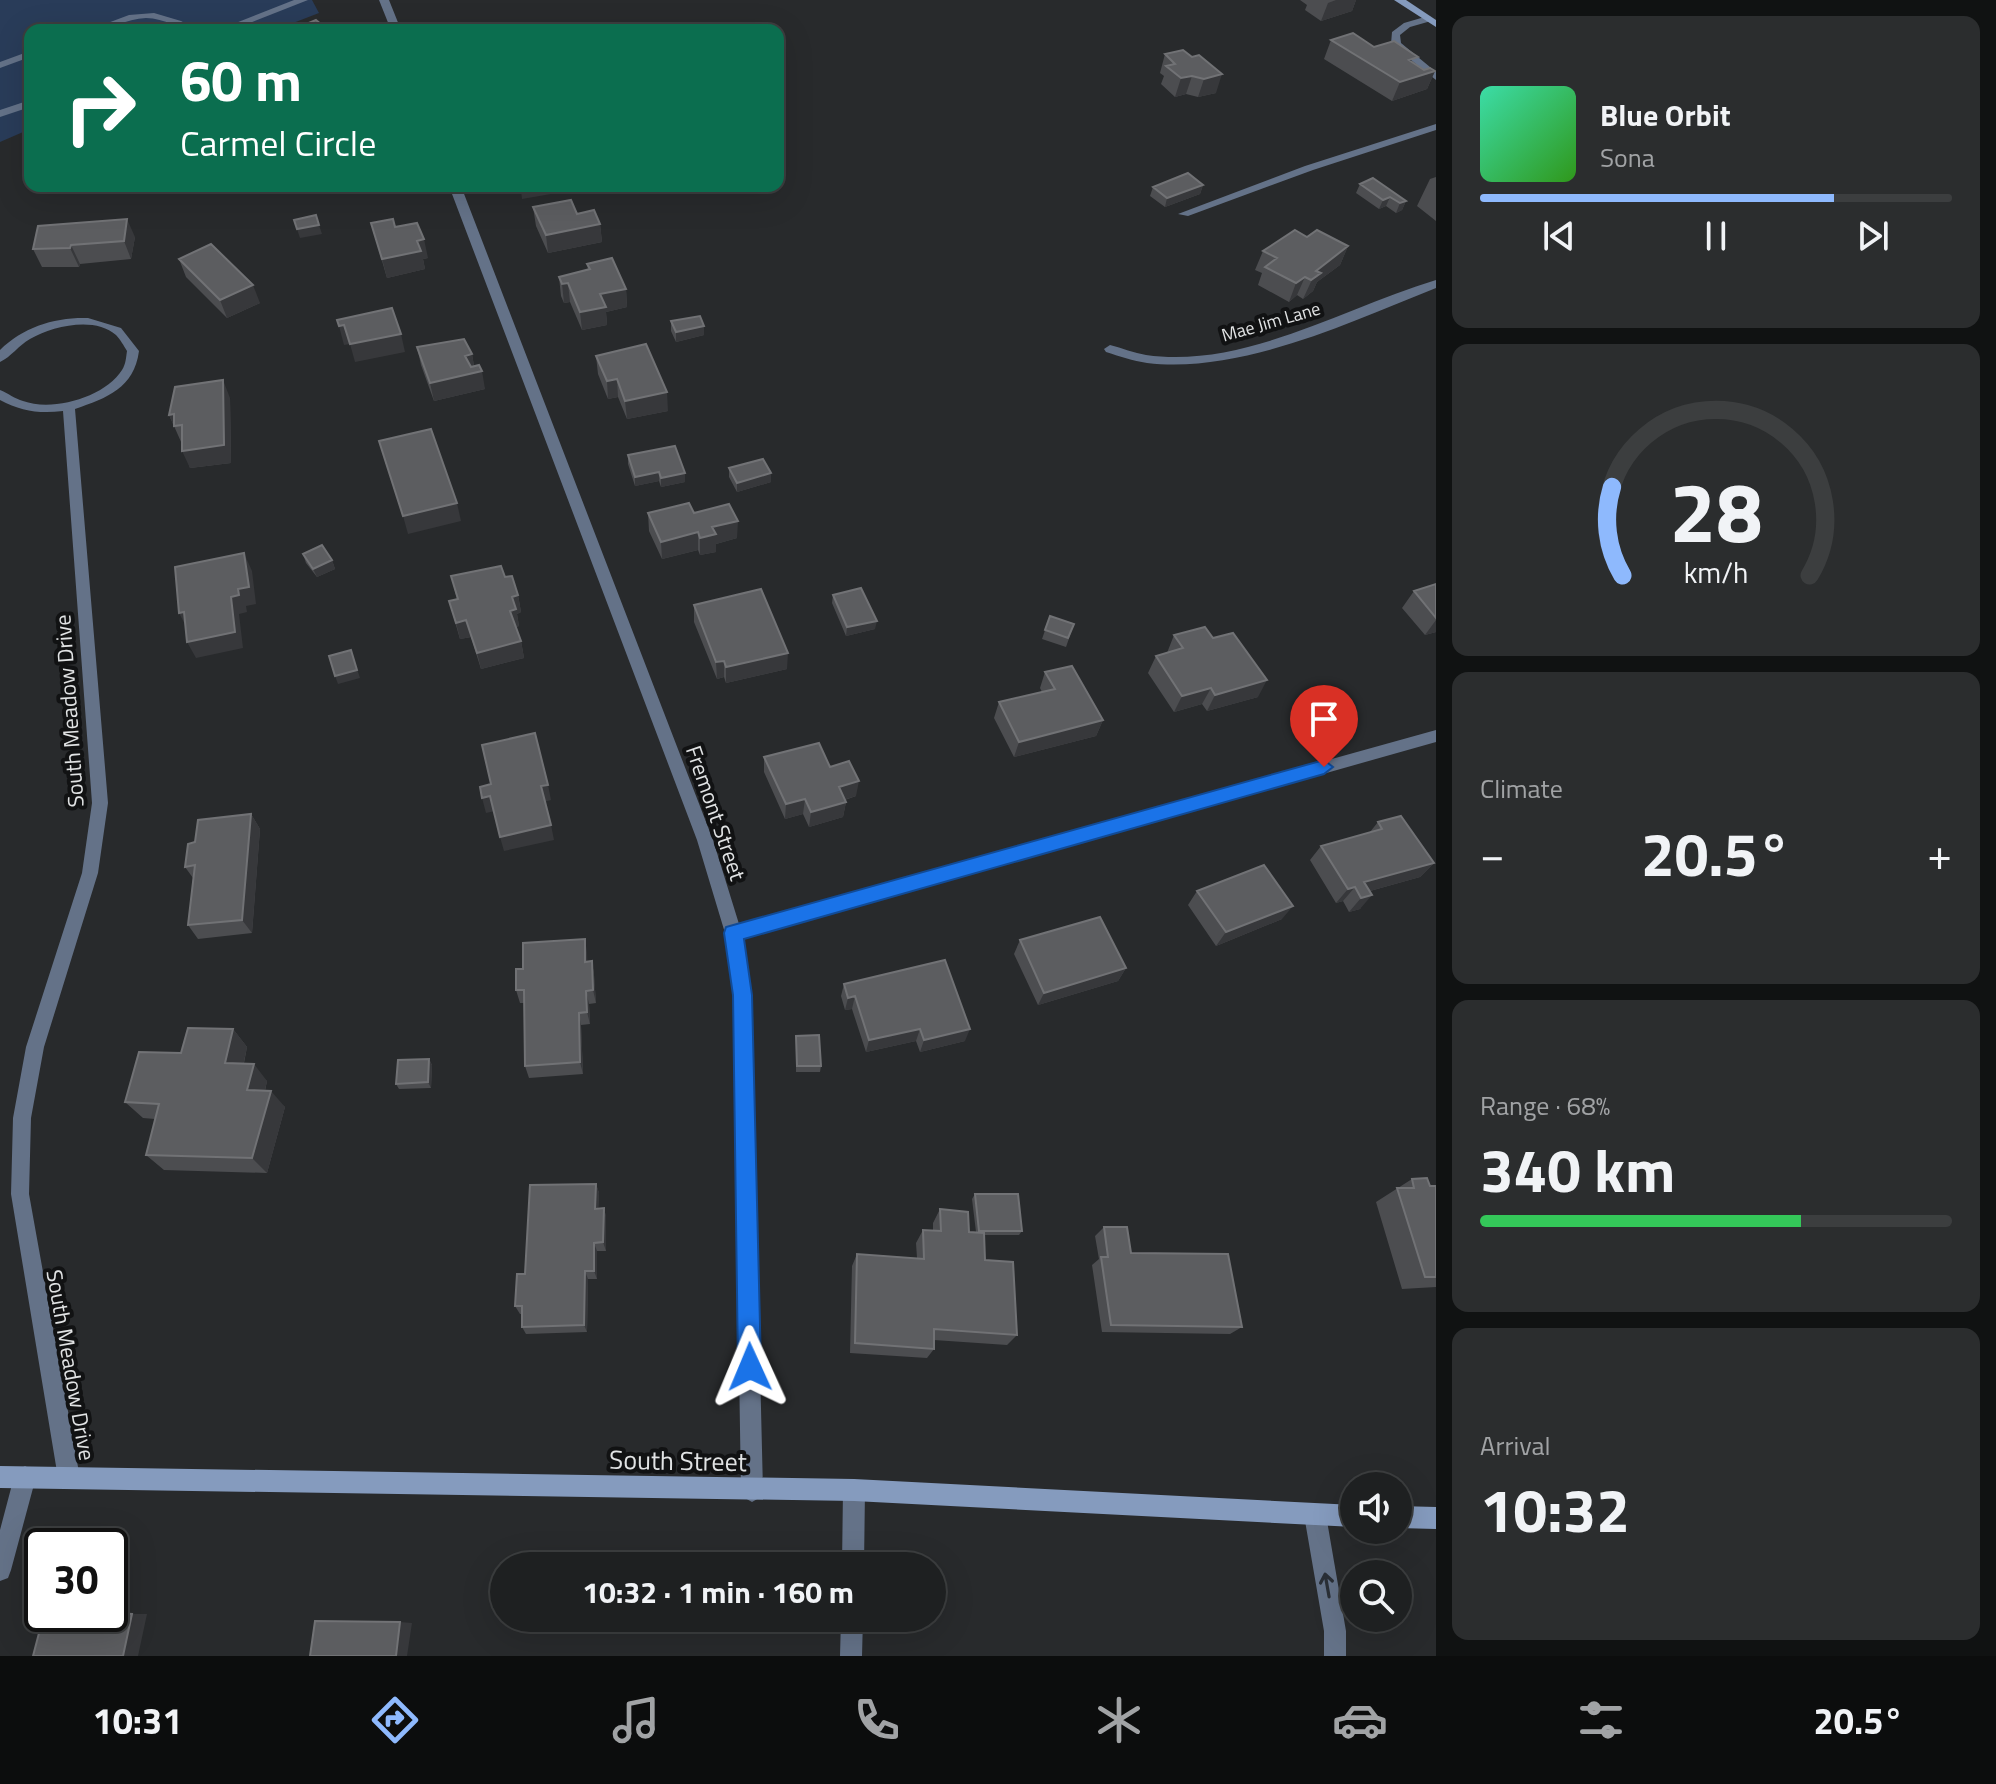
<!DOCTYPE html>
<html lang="en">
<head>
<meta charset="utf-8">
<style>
	:root { --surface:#1e2021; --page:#2b2d2e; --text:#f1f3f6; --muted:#a1a3a5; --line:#3c3e3f; --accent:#8eb9fd }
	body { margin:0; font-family:"Titillium Web",sans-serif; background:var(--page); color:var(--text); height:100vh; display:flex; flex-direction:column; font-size:30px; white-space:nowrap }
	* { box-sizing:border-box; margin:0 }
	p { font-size:26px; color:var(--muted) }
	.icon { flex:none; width:44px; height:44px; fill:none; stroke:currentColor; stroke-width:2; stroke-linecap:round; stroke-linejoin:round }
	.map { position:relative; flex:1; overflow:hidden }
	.sheet { display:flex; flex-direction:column; gap:16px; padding:16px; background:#101212; width:560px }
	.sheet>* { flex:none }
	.top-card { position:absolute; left:24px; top:24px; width:760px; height:168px; border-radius:16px; box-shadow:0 8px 32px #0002,0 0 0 2px var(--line); background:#0b6e4f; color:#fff; overflow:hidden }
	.buttons { position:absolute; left:1340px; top:1472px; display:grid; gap:16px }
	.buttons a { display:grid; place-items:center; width:72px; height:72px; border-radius:50%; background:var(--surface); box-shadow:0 8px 32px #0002,0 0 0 2px var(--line); font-size:40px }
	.speed { position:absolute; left:24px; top:1528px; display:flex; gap:16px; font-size:40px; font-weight:700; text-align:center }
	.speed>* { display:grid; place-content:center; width:104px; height:104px; border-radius:50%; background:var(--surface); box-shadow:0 8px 32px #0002,0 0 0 2px var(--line); line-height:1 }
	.speed .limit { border:4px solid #111; border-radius:12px; background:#fff; color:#111 }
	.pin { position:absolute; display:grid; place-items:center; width:68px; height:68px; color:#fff; margin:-82px -34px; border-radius:50% 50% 50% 0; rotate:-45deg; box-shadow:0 0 8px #0007 }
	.pin .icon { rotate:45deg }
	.me { position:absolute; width:88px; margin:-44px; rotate:359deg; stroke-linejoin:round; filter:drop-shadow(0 0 6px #0008) }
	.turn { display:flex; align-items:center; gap:28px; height:168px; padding:0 24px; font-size:36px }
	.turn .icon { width:104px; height:104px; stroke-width:2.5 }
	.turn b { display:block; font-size:56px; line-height:68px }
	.big { font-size:60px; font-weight:700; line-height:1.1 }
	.sheet .widget { flex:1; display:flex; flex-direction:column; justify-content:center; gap:12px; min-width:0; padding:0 28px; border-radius:16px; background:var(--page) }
	.sheet .dial { align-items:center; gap:0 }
	.dial svg { height:208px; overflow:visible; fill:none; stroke:var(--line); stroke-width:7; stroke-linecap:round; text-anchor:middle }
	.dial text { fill:var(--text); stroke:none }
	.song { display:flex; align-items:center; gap:24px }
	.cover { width:96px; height:96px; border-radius:12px; background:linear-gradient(135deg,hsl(160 70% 55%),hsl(110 70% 35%)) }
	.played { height:8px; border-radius:4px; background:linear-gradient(90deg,var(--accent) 75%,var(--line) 75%) }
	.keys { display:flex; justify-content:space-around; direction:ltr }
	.heat { display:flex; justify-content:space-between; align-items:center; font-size:44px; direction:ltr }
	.charge { height:12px; border-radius:6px; background:linear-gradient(90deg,#34c759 68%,var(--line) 0) }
	.trip { position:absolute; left:490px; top:1552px; width:456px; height:80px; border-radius:40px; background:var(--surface); box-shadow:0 8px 32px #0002,0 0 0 2px var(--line); font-weight:700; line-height:80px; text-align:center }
	.tab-bar { display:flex; height:128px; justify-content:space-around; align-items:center; background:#0c0d0d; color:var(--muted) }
	.tab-bar .icon { width:56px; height:56px }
	.tab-bar .selected { color:var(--accent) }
	.tab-bar b { font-size:36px; color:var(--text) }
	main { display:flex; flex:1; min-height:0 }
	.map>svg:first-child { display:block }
</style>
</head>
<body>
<main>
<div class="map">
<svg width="1436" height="1656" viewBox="0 0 1436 1656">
	<rect width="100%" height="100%" fill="#282a2c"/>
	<!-- green -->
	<path fill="#293c59" d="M0 0H312L319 13 275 30H30V129L0 142Z"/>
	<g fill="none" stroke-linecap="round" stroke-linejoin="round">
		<!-- lane -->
		<path fill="#647288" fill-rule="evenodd" d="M154 13 181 21 197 30C179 30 165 18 146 18 126 19 109 30 89 30L129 15Z
			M1428 16 1431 17V21L1410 27 1400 35 1401 43 1436 72V80L1391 44 1392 32 1404 23Z
			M30 51V57L0 68V62Z
			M1436 124V130L1313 170 1188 216 1178 214 1305 166Z
			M854 1479 861 1483 865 1490 864 1566H842L843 1490 847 1483Z
			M1315 1504 1323 1507 1326 1515 1346 1631V1656H1324V1631L1304 1515 1307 1507Z
			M841 1618H863L862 1656H840Z"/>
		<!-- street -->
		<path fill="#647288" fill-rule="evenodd" d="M294 0H308L232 30H218Z
			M379 0H389L401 30H391Z
			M30 100V107L0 117V110Z
			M449 186H461L713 840 739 924 1436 730V742L742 938 751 995 763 1491 759 1498 752 1502 745 1498 741 1491 733 995 725 933 697 840Z
			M1436 280V288C1350 322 1242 374 1147 363 1133 361 1119 356 1106 352L1104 349 1110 345C1122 348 1134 353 1146 355 1245 369 1345 307 1436 280Z
			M88 318 121 328 139 351C134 388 107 398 75 409L108 803 98 873 44 1047 31 1118 29 1194 80 1478 76 1485 69 1489 62 1485 58 1478 11 1194 13 1118 26 1047 82 873 92 803 63 411C39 414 21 411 0 400V390C8 393 15 399 23 401 53 412 105 397 122 370 126 364 126 357 127 351 124 346 120 339 116 335 95 316 52 326 30 339 19 345 11 357 0 362V350C23 327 55 317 88 318Z
			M25 1466 32 1470 36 1477 11 1570 8 1578 0 1581V1530L14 1477 18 1470Z"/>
		<!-- secondary -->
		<path fill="#859bbe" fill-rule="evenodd" d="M1394 0H1406L1436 20V27Z
			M0 1466 854 1479 1354 1505V1527L854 1501 0 1488Z
			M1398 1506 1436 1507V1529L1398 1528Z"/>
	</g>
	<!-- wall -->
	<path fill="#4c4d50" d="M1300 0H1356L1352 11 1321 21 1305 10 1307 5Z
		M1331 40 1374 47 1415 64 1424 70 1435 71 1427 89 1392 101 1324 59Z
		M1183 50 1216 93 1198 97 1186 94 1175 97 1161 84 1164 76 1160 73 1165 54Z
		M1436 177V221L1417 206 1430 179Z
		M1360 184 1406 201 1402 210 1396 213 1386 206 1379 209 1356 193Z
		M1203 185 1200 194 1165 207 1150 196 1153 187Z
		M533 207 577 214 600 224 602 242 548 253 536 226Z
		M371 223 395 227 428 258 423 259 425 269 387 278Z
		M135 237 131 259 80 264 79 267H42L33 249Z
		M1307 237 1348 246 1340 265 1317 282 1313 291 1303 299 1297 295 1289 302 1258 285 1262 273 1255 270 1263 251Z
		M179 259 260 303 227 318 186 277Z
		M587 264 626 289 627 307 606 312 607 325 582 330 570 302 564 303 561 296 559 277 588 270Z
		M671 321 704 335 676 342 671 331Z
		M417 347 472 354 474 366 485 389 434 401 421 365Z
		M596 356 668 411 627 419 618 397 608 399 598 374Z
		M230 398 231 463 190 468 182 444 169 415Z
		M628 455 685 473V482L661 487 659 481 635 486 628 464Z
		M729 468 771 473V482L737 492 729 477Z
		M648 513H694L737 538 716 544V552L700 555 698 550 662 559 649 531Z
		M303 554 332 560 335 569 317 577 306 563Z
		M451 576 505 577 518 595 521 612 517 614 519 626 516 627 521 641 524 658 481 669 471 637 460 639 449 601 457 599Z
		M1436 584V632L1425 635 1402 608 1414 591Z
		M833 595 875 629 846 636 832 603Z
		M694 605 787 669 726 683 724 677 717 679 694 622Z
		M1050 616 1074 624 1066 647 1042 639Z
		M1174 635 1213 638 1258 697 1207 711 1202 704 1174 712 1148 673 1156 656 1167 653Z
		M1045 672 1103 720 1096 736 1014 757 994 718 999 702 1042 692 1040 688Z
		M764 757 830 767 856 796 845 800 846 802 843 817 809 827 803 814 785 819 764 772Z
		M251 814 260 829 252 933 198 939 188 925 193 878 185 867 195 842Z
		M1378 822 1434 863 1420 877 1370 891 1360 909 1349 912 1343 901 1336 903 1310 860 1321 846 1370 832Z
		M1197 891 1282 919 1216 946 1188 905Z
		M1020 940 1126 968 1118 981 1038 1005 1014 954Z
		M587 952V962L592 961 594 975 596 1003 589 1004 590 1024 581 1025 583 1074 529 1078 525 1066 524 1003H520L516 990 523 969Z
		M844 984 965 1041 920 1052 916 1041 866 1052 852 1009 845 1010 841 996Z
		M233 1029 247 1047 244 1063 267 1081 265 1091 285 1107 267 1173 164 1170 146 1155 155 1119 143 1118 125 1102 181 1053Z
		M796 1036 821 1066 820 1072H796Z
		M429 1059 432 1065 431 1088 399 1089 396 1084Z
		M1412 1179 1430 1186H1436V1287L1402 1289 1376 1202Z
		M596 1184 599 1193 598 1209 604 1208 606 1217V1251H597V1279H588L587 1332 526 1334 522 1327V1314H520L515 1306 525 1274Z
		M975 1194 1022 1231 1019 1235H985V1260L1017 1335 1007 1345 934 1340V1349L927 1358 850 1353 852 1266 857 1254 917 1258 916 1243 923 1230 933 1231V1223L940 1209 969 1232H976L972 1199Z
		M1104 1227 1131 1253 1242 1327 1230 1334 1102 1332 1092 1265 1099 1259 1095 1236Z"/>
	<!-- shaded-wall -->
	<path fill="#37383b" d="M1336 0H1356L1352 11 1321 21 1328 3Z
		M1435 71 1427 89 1392 101 1400 82Z
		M1222 74 1216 93 1198 97 1204 79Z
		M1192 76 1186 94 1175 97 1181 78Z
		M1203 185 1200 194 1165 207 1167 198Z
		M542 186H574V190L522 199 521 190Z
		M1390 197 1386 206 1379 209 1383 200Z
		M1406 201 1402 210 1396 213 1400 203Z
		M127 219 135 237 131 259 124 241Z
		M600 224 602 242 548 253 546 235Z
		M319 225 322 234 300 238 297 229Z
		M424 239 428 258 423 259 425 269 387 278 382 259 417 241Z
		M71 245 80 264 79 267 70 248Z
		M1348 246 1340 265 1317 282 1313 291 1303 299 1316 271Z
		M1305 277 1297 295 1289 302 1296 283Z
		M568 283 570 302 564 303 562 284Z
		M253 285 260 303 227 318 220 300Z
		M626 289 627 307 606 312 607 325 582 330 580 312 600 294Z
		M344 325 350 344 344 345 339 326Z
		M704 326V335L676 342V332Z
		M401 334 405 352 355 362 350 344Z
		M472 354 475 372 469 374 465 356Z
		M482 371 485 389 434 401 430 383Z
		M617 379 618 397 608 399 607 381Z
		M223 380 230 398 231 463 190 468 182 451Z
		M667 392 668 411 627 419 625 401Z
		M174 414V426L177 433 169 415Z
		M659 472V481L635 486V477Z
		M685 473V482L661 487V478Z
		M771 473V482L737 492V483Z
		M457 503 461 521 408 534 403 516Z
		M738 521 737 538 716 544V552L700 555V538L712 527Z
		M698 532V550L662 559 661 542Z
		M244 553 252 571 256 604 246 606 247 612 239 614 243 648 196 658 187 642 238 589Z
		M332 560 335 569 317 577 313 569Z
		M518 595 521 612 517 614 519 626 514 628 510 611 512 597Z
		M184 612 188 630 179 613Z
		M466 620 471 637 460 639 456 623Z
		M1436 620V632L1425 635Z
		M877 621 875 629 846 636 847 627Z
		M521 641 524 658 481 669 477 653Z
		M351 650 360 678 338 684 335 676Z
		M788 653 787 669 726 683V667Z
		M724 661V677L717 679 716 662Z
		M1267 680 1258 697 1207 711 1215 695Z
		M1211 688 1202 704 1174 712 1182 696Z
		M1103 720 1096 736 1014 757 1019 742Z
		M859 781 856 796 837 802 839 787Z
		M548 785 551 800 544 802 541 786Z
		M490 796 495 811 486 813 482 798Z
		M805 799 803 814 785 819 786 804Z
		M846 802 843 817 809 827 811 812Z
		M251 814 260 829 252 933 242 920Z
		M551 825 554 840 504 851 500 837Z
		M1434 863 1420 877 1359 894 1364 882Z
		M1355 887 1343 901 1336 903 1348 889Z
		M1372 895 1360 909 1349 912 1361 898Z
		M1293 906 1282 919 1216 946 1226 932Z
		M585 939 587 952 588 975 585 962Z
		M592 961 594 975 596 1003 593 990Z
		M1126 968 1118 981 1038 1005 1044 993Z
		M586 991 589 1004 590 1024 587 1012Z
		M855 996 852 1009 845 1010 848 998Z
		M579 1013 581 1025 583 1074 580 1062Z
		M233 1029 247 1047 240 1080 225 1063Z
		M920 1029 916 1041 866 1052 869 1040Z
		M970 1029 965 1041 920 1052 924 1040Z
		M429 1059 432 1065 431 1088 428 1082Z
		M254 1064 267 1081 261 1107 247 1090Z
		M271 1091 285 1107 267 1173 252 1158Z
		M596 1184 599 1193 598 1218 595 1209Z
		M604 1208 606 1217V1251L603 1242Z
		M594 1243 597 1251V1279L594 1271Z
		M585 1271 588 1279 587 1332 584 1325Z
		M132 1614H147L138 1656H123Z
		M400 1622 412 1623 407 1656H396Z"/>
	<!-- building -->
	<path fill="#5c5d60" stroke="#717275" stroke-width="2" d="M316 20 328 30H292Z
		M1353 33 1374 47 1394 41 1418 57 1409 60 1424 70 1430 68 1435 71 1400 82 1331 40Z
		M1183 50 1192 57 1199 55 1222 74 1204 79 1192 76 1181 78 1166 66 1175 64 1165 54Z
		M1188 173 1203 185 1167 198 1153 187Z
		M1373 178 1406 201 1400 203 1390 197 1383 200 1360 184Z
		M519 186H542L521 190Z
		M571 200 577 214 594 210 600 224 546 235 533 207Z
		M316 215 319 225 297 229 294 220Z
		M127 219 124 241 71 245 70 248 33 249 38 226Z
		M393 219 395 227 417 223 424 239 417 241 421 251 382 259 371 223Z
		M1295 230 1307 237 1317 230 1348 246 1316 271 1321 273 1311 280 1305 277 1296 283 1265 267 1277 258 1263 251Z
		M211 244 253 285 220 300 179 259Z
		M612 258 626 289 600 294 606 307 580 312 568 283 562 284 559 277 590 269 587 264Z
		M392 308 401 334 350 344 344 325 339 326 337 320Z
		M700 316 704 326 676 332 671 321Z
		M464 339 472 354 465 356 471 367 479 365 482 371 430 383 417 347Z
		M646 344 667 392 625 401 617 379 607 381 596 356Z
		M223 380 224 445 182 451V425L174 426V414L169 415 175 387Z
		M431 429 457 503 403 516 379 441Z
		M675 446 685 473 661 478 659 472 635 477 628 455Z
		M763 459 771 473 737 483 729 468Z
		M689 503 694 513 729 504 738 521 712 527 716 534 700 538 698 532 661 542 648 513Z
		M322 545 332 560 313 569 303 554Z
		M244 553 249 587 238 589 239 595 231 597 235 632 187 642 184 612 179 613 175 567Z
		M501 566 505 577 512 576 518 595 512 597 516 609 510 611 521 641 477 653 466 620 456 623 449 601 458 599 451 576Z
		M1436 584V618L1414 591Z
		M861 588 877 621 847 627 833 595Z
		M761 589 788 653 726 667 724 661 716 662 694 605Z
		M1050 616 1074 624 1068 638 1045 630Z
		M1205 627 1213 638 1233 633 1267 680 1215 695 1211 688 1182 696 1156 656 1183 648 1174 635Z
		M351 650 357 670 335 676 329 656Z
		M1072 666 1103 720 1019 742 999 702 1055 689 1045 672Z
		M535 733 548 785 541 786 551 825 500 837 490 796 482 798 480 787 491 784 482 745Z
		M819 743 830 767 849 761 859 781 839 787 846 802 811 812 805 799 786 804 764 757Z
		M251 814 242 920 188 925 195 865 185 867 188 844 195 842 198 820Z
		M1401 816 1434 863 1364 882 1372 895 1361 898 1355 887 1348 889 1321 846 1382 829 1378 822Z
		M1264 865 1293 906 1226 932 1197 891Z
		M1100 917 1126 968 1044 993 1020 940Z
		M585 939V962L592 961 593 990 586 991 587 1012 579 1013 580 1062 525 1066 524 990H516V969H523V943Z
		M945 960 970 1029 924 1040 920 1029 869 1040 855 996 848 998 844 984Z
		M188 1028 233 1029 225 1063 254 1064 247 1090 271 1091 252 1158 146 1155 159 1104 125 1102 139 1052 181 1053Z
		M819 1035 821 1066H797L796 1036Z
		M429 1059 428 1082 396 1084 398 1060Z
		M1427 1178 1430 1186H1436V1277H1425L1397 1188H1414L1412 1179Z
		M596 1184 595 1209 604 1208 603 1242 594 1243V1271H585L584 1325 522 1327V1306H515L517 1274H525L530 1185Z
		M975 1194H1018L1022 1231H979Z
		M940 1209 968 1212 969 1232 984 1233 985 1260 1013 1262 1017 1335 934 1329V1349L855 1343 857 1254 924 1259 923 1230 941 1231Z
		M1104 1227H1127L1131 1253 1228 1254 1242 1327 1111 1325 1101 1257H1108Z
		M110 1613 132 1614 123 1656H33L44 1614Z
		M315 1621 400 1622 396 1656H310Z"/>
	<!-- one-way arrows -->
	<defs><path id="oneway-shaft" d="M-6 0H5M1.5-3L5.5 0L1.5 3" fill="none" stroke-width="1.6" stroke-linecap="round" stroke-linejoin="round" transform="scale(2)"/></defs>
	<use stroke="#2a2f36" href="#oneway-shaft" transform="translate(1327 1585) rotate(-100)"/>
	<!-- route -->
	<path fill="#1a73e8" stroke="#114b97" stroke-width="2" d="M1324 760 1333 767 1324 774 744 939 752 995 761 1367 758 1375 750 1378 742 1375 738 1367 733 995 724 933 726 927Z"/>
	<g text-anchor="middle" stroke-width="8" stroke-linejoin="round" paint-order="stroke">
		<!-- far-street labels -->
		<g font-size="18" fill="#e1e3e4" stroke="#111213">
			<text transform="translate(1271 322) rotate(-16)" y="6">Mae Jim Lane</text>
		</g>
		<!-- street labels -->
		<g font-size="22" fill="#e1e3e4" stroke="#111213">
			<text transform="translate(69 711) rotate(-94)" y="8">South Meadow Drive</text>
			<text transform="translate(716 813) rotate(71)" y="8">Fremont Street</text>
			<text transform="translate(71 1365) rotate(80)" y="8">South Meadow Drive</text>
		</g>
		<!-- near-street labels -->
		<g font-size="26" fill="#e1e3e4" stroke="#111213">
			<text transform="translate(678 1461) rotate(1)" y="9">South Street</text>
		</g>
	</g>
</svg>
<div class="buttons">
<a><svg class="icon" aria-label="sound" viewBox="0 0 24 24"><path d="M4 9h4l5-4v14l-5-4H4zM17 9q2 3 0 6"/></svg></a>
<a><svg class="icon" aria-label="search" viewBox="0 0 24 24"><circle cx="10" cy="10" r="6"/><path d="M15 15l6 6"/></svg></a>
</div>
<div class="speed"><div class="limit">30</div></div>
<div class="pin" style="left:1324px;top:767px;background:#d93025"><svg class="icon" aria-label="arrive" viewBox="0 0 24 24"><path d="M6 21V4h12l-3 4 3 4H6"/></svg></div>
<svg class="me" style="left:750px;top:1367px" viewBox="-20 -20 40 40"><path d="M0-17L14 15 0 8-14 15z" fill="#1a73e8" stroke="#fff" stroke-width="4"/></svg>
<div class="trip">10:32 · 1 min · 160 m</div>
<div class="top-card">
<div class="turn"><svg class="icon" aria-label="right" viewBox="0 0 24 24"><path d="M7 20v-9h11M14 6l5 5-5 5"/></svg><div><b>60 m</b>Carmel Circle</div></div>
</div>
</div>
<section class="sheet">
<div class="widget">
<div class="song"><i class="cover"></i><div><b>Blue Orbit</b><p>Sona</p></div></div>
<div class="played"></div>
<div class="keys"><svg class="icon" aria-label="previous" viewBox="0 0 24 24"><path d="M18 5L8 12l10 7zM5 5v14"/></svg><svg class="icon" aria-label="pause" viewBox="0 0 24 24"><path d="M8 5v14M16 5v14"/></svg><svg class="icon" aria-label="next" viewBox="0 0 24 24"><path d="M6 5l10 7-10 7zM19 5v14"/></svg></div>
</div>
<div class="widget dial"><svg viewBox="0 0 100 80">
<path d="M14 69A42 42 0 1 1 86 69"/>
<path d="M14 69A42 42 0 0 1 10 35" stroke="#8eb9fd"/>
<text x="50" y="56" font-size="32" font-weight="700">28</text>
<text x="50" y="72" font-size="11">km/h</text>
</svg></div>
<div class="widget"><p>Climate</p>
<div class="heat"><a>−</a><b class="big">20.5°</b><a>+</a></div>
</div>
<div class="widget"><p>Range · 68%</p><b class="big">340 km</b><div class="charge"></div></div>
<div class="widget"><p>Arrival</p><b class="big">10:32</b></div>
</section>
</main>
<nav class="tab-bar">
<b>10:31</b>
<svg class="icon selected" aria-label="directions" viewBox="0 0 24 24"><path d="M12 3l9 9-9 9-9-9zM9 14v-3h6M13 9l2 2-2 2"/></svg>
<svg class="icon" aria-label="music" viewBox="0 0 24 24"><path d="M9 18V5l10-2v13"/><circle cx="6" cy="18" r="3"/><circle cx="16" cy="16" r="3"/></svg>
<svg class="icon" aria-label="phone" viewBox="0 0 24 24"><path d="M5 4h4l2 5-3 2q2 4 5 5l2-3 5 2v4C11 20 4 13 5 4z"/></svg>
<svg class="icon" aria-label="climate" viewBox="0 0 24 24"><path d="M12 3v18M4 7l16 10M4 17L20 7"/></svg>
<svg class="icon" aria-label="car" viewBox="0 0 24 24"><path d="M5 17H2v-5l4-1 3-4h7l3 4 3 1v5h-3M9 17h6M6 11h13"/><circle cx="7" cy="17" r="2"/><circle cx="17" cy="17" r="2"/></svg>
<svg class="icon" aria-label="filters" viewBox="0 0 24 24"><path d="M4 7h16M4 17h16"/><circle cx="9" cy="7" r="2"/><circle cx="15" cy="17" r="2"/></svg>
<b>20.5°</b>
</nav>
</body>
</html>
